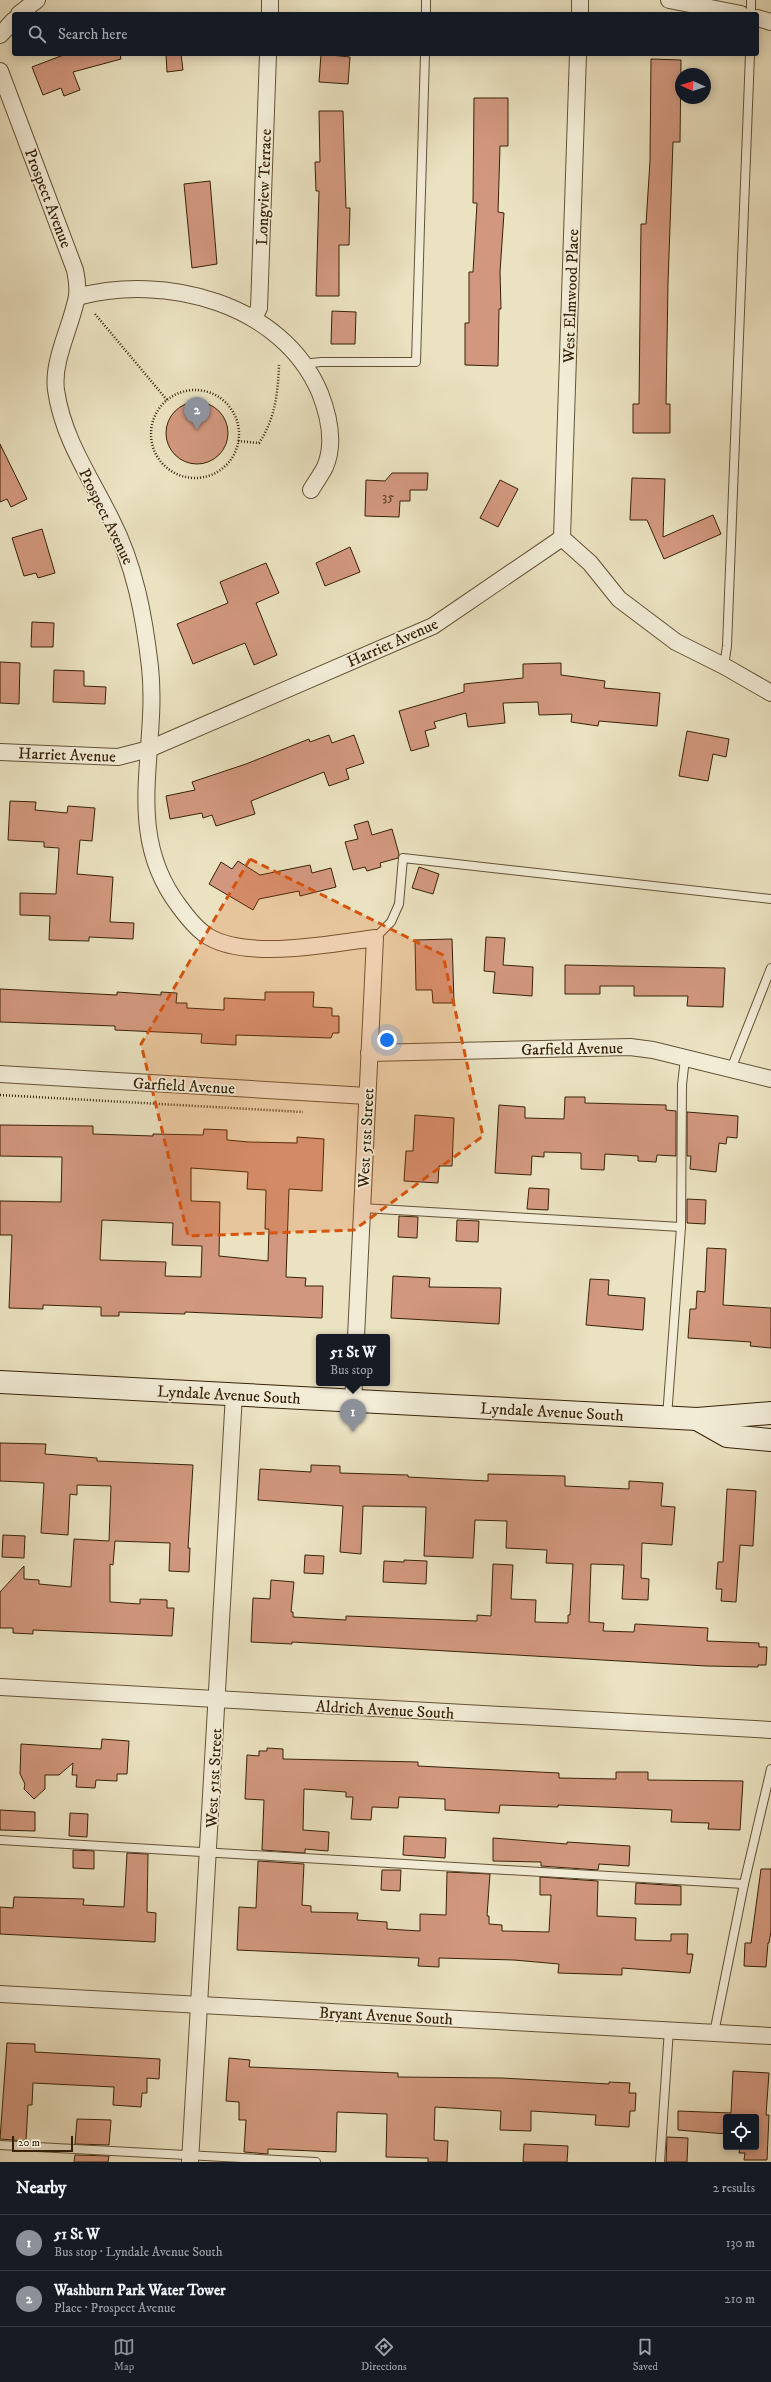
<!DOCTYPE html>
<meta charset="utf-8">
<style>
:root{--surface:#171b24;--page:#242831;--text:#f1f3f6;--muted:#9ea1a6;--line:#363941;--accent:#8c9099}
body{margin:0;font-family:"IM FELL DW Pica",serif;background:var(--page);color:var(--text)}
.controls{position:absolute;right:12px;bottom:12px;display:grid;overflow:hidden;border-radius:4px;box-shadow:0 2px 10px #0003}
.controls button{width:36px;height:36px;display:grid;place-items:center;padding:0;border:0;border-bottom:1px solid var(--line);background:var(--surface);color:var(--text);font:20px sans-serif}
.compass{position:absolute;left:675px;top:68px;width:36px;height:36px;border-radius:50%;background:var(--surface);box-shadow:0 2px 10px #0003;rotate:273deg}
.scale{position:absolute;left:12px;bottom:10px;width:61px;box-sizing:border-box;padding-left:4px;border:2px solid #372207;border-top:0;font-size:11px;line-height:14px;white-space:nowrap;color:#372207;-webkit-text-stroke:3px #f2ecd7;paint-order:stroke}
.you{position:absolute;left:387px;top:1040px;width:14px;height:14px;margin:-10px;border:3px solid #fff;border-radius:50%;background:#1a73e8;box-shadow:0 0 0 6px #1a73e833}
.badge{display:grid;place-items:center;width:26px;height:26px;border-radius:50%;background:var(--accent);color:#fff;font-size:13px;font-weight:700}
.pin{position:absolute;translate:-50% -33px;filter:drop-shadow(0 1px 2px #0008)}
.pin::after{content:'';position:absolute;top:21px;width:14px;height:12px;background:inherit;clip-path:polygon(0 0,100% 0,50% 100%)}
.popup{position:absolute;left:316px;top:1334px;width:74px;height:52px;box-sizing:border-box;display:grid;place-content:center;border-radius:4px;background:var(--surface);filter:drop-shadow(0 1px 3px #0005);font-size:13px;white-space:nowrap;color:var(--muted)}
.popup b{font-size:15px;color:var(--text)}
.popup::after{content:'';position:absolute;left:50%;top:100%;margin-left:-8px;border:8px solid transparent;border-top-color:var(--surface)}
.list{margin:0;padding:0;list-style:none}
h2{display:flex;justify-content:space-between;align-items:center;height:52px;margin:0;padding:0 16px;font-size:17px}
h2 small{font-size:13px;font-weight:400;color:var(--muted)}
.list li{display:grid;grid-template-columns:26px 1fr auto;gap:12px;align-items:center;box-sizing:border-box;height:56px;padding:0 16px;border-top:1px solid var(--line)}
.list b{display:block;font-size:15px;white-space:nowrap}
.list p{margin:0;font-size:13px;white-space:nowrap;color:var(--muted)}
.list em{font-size:13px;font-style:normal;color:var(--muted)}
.icon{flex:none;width:22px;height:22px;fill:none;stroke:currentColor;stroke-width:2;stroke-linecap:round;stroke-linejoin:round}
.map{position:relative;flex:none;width:771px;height:2162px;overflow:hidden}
.search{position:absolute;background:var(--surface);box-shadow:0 2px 10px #0003;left:12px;right:12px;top:12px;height:44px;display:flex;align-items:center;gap:10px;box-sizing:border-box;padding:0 14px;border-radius:4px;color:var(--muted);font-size:15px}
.sheet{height:164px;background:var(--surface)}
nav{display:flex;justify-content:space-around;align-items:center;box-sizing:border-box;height:56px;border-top:1px solid var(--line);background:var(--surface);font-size:11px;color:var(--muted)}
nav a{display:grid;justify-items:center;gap:2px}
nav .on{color:var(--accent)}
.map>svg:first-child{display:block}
</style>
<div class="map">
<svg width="771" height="2162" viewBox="0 0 771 2162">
<rect width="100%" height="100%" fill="#ebe2c1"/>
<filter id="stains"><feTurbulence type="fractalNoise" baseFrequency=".005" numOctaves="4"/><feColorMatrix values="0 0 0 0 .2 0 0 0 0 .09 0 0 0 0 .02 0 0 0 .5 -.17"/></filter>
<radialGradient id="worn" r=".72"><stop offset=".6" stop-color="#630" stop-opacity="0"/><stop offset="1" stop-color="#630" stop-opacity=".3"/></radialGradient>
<g fill="#d2987f" stroke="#372207" fill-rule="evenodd">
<path d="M66 54H120L121 59 73 72 80 90 64 96 61 88 43 95 32 67Z"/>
<path d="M166 54H181L183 70 167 72Z"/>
<path d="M321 54 350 57 348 84 319 82Z"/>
<path d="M651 59 681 60 680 142H673L668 283 666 404H670V433H633V404H639L641 224H646L650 161Z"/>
<path d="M474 98H508V146H500L498 212 504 213 500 272 501 309H499L498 366 465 365V323H469V272H473L477 203H473Z"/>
<path d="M319 111H343L346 208H350L349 245H339V296H316L319 191H316L315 162H320Z"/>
<path d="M210 181 217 264 192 268 184 184Z"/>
<path d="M332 311 356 312 355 344H331Z"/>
<circle cx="197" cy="433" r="31"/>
<path d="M0 444 27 499 11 507 7 499 0 502Z"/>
<path d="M392 473H428L427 490H410V501H400L399 517 365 516 366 480 385 481Z"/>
<path d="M632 478 665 479 663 537 713 515 721 534 664 559 647 520H630Z"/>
<path d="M500 480 518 489 498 527 480 518Z"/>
<path d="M42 529 55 573 38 578 36 573 24 576 12 538Z"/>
<path d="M350 547 360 572 325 586 316 563Z"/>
<path d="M266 563 279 593 256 603 277 655 254 665 245 643 193 664 177 624 228 603 220 582Z"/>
<path d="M32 622 54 623 53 647H31Z"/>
<path d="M0 662 20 663 19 704 0 703Z"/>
<path d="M561 663V675L605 681 604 688 660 693 657 726 599 721 598 726 571 722 572 714 539 715 538 702 503 703 505 723 468 727 466 713 434 722 436 728 425 731 429 746 411 751 399 711 464 692V684L523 678V664Z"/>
<path d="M54 670 84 671V686L106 687 105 704 53 702Z"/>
<path d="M687 731 729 739 726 757 713 754 708 781 679 776Z"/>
<path d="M329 735 332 743 354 735 364 763 346 769 349 779 329 786 324 772 251 801 255 814 216 826 212 815 203 818 202 813 170 819 166 796 195 790 192 782 246 764 309 739 310 742Z"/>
<path d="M10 801 36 802 35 810 67 813 68 806 95 808 92 841 80 840 77 874 113 877 110 922 134 923 133 939 89 937V941L49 940 50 916 20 915V893L56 894 59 848 44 847V842L8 840Z"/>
<path d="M368 821 372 835 392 829 399 854 398 858 380 863 381 867 367 871 365 867 353 870 345 842 358 839 354 825Z"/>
<path d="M238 861 260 875 310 865 312 873 331 868 336 887 300 896 299 891 259 899 253 910 209 884 221 862 232 869Z"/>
<path d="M419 867 439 874 433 894 412 888Z"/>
<path d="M486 937 505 938 503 965 533 967 532 996 493 993 495 972 484 971Z"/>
<path d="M452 939 454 1003H433L432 990H416L415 940Z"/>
<path d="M565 965 725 968 723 1007 687 1006 688 996H634V986H600V994H565Z"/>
<path d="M0 989 117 995V992L161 995V992L177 993 176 1003H187V1008L224 1010V998L265 1000V992H314L313 1007 332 1008V1016H339V1033H333L331 1038 236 1035V1045L201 1043 202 1034 115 1030V1026L0 1022Z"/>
<path d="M565 1097H585V1103L666 1105V1110L676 1111V1156L657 1155 656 1162 638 1161V1156L605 1154 604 1170 581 1169V1153L544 1152V1157L532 1156 531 1175 495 1173 499 1105 525 1107V1118L564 1119Z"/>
<path d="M687 1112 738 1116 737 1138 727 1137 726 1144 719 1143 716 1172 690 1169 691 1156H687Z"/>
<path d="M415 1115 454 1118 452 1166H439L438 1183 404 1181 406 1151H413Z"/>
<path d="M0 1125 93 1126V1134L153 1136V1134L203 1135 204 1129 227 1130V1140L249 1142 297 1143V1137L324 1139 322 1191 289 1189 286 1277 306 1278 305 1286H323L322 1318 185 1312V1314L119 1312V1316H101V1307L43 1305V1309L9 1308 12 1235H0V1201L61 1202 62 1157 0 1156ZM191 1168 248 1172 247 1189 266 1190 265 1229H269L268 1261 219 1256 220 1202 191 1201ZM102 1220 173 1223 172 1245 202 1246 201 1277 165 1276 166 1262 100 1260Z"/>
<path d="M529 1188 549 1189 548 1210 527 1209Z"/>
<path d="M687 1199 706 1200 705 1224 687 1223Z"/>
<path d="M399 1216 418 1217 417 1238 398 1237Z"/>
<path d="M457 1220 479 1221 478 1242 456 1241Z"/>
<path d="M707 1248 726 1249 723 1305 771 1308V1348L750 1346 751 1342 688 1338 690 1309H696L697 1291 705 1292Z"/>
<path d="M393 1276 430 1278 429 1287 501 1288 499 1324 391 1318Z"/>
<path d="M590 1279 609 1280 608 1295 645 1298 643 1330 586 1325Z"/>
<path d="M0 1443 46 1444 45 1454 97 1458V1461L193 1465 188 1548H190L189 1572 169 1571 170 1543 115 1541 113 1565 110 1564V1602L140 1604V1599L167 1600V1608H174L172 1636 33 1630V1634L13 1633V1628H0V1592L24 1566V1579L39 1580V1584L71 1587 74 1539 109 1541 111 1486 77 1485V1495L70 1494 68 1535 41 1533 44 1483 0 1481Z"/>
<path d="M311 1465 340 1466V1473L408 1475V1477L488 1481V1474L565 1476V1486L629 1489V1481L663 1483 661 1506 675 1507 672 1545 642 1543 641 1578 649 1579 648 1600 622 1599 624 1565 591 1564 589 1622 604 1623 603 1631 634 1632 635 1624 708 1628 707 1641 759 1643V1647H767L766 1665H758V1667L706 1666 292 1642V1644L251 1642 253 1598 270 1599 271 1580 294 1582 291 1612H293V1617L346 1620V1616L477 1621V1615L491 1616 493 1564 513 1565 511 1599 536 1600 535 1622 568 1623V1615H570L573 1564 546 1563 547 1550 506 1548 507 1521 475 1520 473 1558 424 1556 426 1507 363 1506 361 1554 340 1552 343 1506 258 1500 260 1469 311 1472Z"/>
<path d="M727 1489 756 1491 753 1546 740 1545 736 1602 721 1601 722 1589H716L718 1562H723Z"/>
<path d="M3 1535 25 1536 24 1558 2 1557Z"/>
<path d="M305 1555 324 1556 323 1574 304 1573Z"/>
<path d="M404 1560 427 1561 426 1584 383 1582 384 1561 404 1562Z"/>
<path d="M102 1739 129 1741 127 1774H117V1781L96 1780 95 1788 76 1787 77 1775H72L73 1763 59 1775H45V1789L34 1799 24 1789 25 1784 20 1774 21 1744 101 1749Z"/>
<path d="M267 1748 283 1749V1759L418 1762V1766L559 1773V1778L616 1779V1772H648V1780L743 1781 740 1830 708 1829 709 1823 671 1822 672 1810 558 1805V1807L500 1805 499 1813 445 1810V1799L399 1797 398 1808 372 1807 371 1820 351 1819 353 1797H346V1792L304 1789 303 1830 329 1832 328 1851 305 1849V1853L262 1850 264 1800 245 1799 247 1755 259 1756V1751H267Z"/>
<path d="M0 1810 35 1812V1831L0 1830Z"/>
<path d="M70 1813 88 1814 87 1837 69 1836Z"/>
<path d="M404 1836 446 1838 445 1858 403 1855Z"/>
<path d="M493 1838 567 1844V1842L630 1846 629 1866 599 1864 598 1870 541 1866V1862L493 1861Z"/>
<path d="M73 1850 94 1851V1869L73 1868Z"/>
<path d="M127 1853 148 1854 147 1912 156 1913 155 1942 0 1934V1907L13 1908 14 1897 84 1899 83 1905 124 1907Z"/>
<path d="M258 1861 304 1864 302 1905 311 1906V1912L358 1913 357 1920 387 1922V1929L420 1931V1914L446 1915 447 1872 490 1874 487 1916H489V1924L502 1925V1931L549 1932 551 1895H540V1877L598 1881 597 1916 636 1918 635 1940 671 1941V1934H688L687 1954H693L690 1973 622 1968V1975L558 1973 559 1964 514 1960 439 1958V1967L418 1966 419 1958 237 1950 239 1907 256 1908Z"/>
<path d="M761 1869H771V1931L769 1943H768L766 1967 744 1966 745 1943H751Z"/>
<path d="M382 1870H401L400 1891 381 1890Z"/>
<path d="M636 1883 681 1886V1905L635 1904Z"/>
<path d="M7 2043 35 2044V2052L160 2059 159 2079 147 2078V2093H142L141 2107 113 2105 114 2087 33 2083 32 2105H28L26 2141 0 2139Z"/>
<path d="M229 2058 250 2060 249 2067 398 2073V2077L502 2078 609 2084V2082L630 2083 629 2093H636L635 2111H630L629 2127 595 2125 596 2115 531 2111V2131L500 2130 501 2111 435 2107 434 2140 448 2141 447 2162H428V2158L386 2157 387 2114 337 2112 336 2152 268 2149V2154L244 2152 246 2120H239V2102L226 2101Z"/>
<path d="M733 2071 769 2073 766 2115H769L767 2160H744L745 2153H739L740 2147H756V2117H726V2134L678 2130V2111L731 2113Z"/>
<path d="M77 2119 111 2120 109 2145 75 2144Z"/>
<path d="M667 2137 688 2138 687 2162H666Z"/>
<path d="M524 2144 568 2146 567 2162H523Z"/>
<path d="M75 2155 109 2156 108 2162H74Z"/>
</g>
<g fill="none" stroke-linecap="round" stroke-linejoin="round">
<defs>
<g id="lane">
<path d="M426 14V0"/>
<path d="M751 14V0"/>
<path d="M302 364 321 362H416L425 54"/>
<path d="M724 666 727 646 750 54"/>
<path d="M375 938 391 922 399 904 403 858 771 899"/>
<path d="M731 1069 771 968"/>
<path d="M362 1208 681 1227"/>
<path d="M667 1417 681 1227 682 1085 685 1058"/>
<path d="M0 1840 744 1884"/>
<path d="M714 2033 744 1884 771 1769"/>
<path d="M0 2145 316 2162"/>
<path d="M660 2162 669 2029"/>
</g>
<g id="street">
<path d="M669 0 741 14"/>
<path d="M19 14 37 0"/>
<path d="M270 14V0"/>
<path d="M580 14V0"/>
<path d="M757 18 771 22"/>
<path d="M0 35 14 20"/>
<path d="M0 71 75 270C77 279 78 287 77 296 72 325 52 360 56 390 63 439 90 476 111 519 135 566 144 615 150 667 159 751 122 831 179 906 187 917 197 930 209 937 249 960 331 944 375 938L356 1337"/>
<path d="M77 297C165 273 282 303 320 393 329 416 335 444 325 467 321 475 315 483 311 490"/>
<path d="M254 318 259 308 268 54"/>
<path d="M562 538 578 54"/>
<path d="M562 538 590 563 619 599 676 642 724 666 771 693"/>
<path d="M0 752 118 757 149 749 433 626 562 538"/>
<path d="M369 1053 630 1047 653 1050 771 1079"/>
<path d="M0 1074 367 1096"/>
<path d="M353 1400 354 1383"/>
<path d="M0 1687 771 1730"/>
<path d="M0 1994 771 2036"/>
<path d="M190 2162 234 1394"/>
</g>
<g id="secondary">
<path d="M0 1382 697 1419 771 1413"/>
<path d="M697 1419 727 1436 771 1440"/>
</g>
</defs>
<use href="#lane" stroke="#645236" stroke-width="10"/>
<use href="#street" stroke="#645236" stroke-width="18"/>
<use href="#secondary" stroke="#372207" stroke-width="24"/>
<g stroke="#372207" stroke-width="2.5" stroke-dasharray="1 2" stroke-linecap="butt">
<path d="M95 314 167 400"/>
<circle cx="195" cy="434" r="44"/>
<path d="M238 441 259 443C275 419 278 393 279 365"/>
<path d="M0 1095 303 1112"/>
</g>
<use href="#lane" stroke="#f2ecd7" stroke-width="8"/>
<use href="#street" stroke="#f2ecd7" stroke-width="16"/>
<use href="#secondary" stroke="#f2ecd7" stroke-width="22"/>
</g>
<path fill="#d6540c" fill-opacity="0.2" stroke="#d6540c" stroke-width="3" stroke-dasharray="8 5" stroke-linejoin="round" d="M250 859 443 955 483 1136 354 1230 188 1236 141 1044Z"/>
<g text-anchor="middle" stroke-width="3.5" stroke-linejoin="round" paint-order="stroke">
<g font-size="14" fill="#5e4025">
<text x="388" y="501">35</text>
</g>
<g font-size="16" fill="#372207" stroke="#f2ecd7">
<text transform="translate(263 187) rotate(-88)" y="6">Longview Terrace</text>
<text transform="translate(49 198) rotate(69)" y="6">Prospect Avenue</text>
<text transform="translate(570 296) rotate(-88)" y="6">West Elmwood Place</text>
<text transform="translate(107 516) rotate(64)" y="6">Prospect Avenue</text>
<text transform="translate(392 642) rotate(-24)" y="6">Harriet Avenue</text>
<text transform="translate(67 754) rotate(2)" y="6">Harriet Avenue</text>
<text transform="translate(572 1048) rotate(-1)" y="6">Garfield Avenue</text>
<text transform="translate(184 1085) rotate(3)" y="6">Garfield Avenue</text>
<text transform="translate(365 1138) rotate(-87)" y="6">West 51st Street</text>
<text transform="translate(229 1394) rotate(3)" y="6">Lyndale Avenue South</text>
<text transform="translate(552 1411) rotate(3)" y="6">Lyndale Avenue South</text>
<text transform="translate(385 1709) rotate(3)" y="6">Aldrich Avenue South</text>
<text transform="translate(213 1778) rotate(-87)" y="6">West 51st Street</text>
<text transform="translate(386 2015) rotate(3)" y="6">Bryant Avenue South</text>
</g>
</g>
<rect width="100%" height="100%" filter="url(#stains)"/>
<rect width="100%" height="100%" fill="url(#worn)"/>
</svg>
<div class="controls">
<button><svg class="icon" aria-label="locate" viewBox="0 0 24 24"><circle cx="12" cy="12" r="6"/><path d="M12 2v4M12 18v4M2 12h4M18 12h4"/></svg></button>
</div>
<svg class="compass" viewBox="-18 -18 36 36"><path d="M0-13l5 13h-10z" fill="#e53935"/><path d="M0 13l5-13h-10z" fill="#9ea1a6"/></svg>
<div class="scale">20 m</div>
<div class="you"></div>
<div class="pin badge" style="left:353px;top:1432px">1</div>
<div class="popup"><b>51 St W</b>Bus stop</div>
<div class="pin badge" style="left:197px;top:430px">2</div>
<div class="search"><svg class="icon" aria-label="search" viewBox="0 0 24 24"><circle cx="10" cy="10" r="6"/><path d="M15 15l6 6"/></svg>Search here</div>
</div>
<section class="sheet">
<h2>Nearby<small>2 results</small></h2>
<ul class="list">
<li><span class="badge">1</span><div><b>51 St W</b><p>Bus stop · Lyndale Avenue South</p></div><em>130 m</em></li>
<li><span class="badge">2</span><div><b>Washburn Park Water Tower</b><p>Place · Prospect Avenue</p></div><em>210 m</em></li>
</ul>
</section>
<nav>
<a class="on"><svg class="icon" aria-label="map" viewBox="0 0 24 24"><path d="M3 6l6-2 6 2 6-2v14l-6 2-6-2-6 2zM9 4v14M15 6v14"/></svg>Map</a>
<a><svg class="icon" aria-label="directions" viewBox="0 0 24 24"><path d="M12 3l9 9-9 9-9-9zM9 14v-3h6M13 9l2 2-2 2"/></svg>Directions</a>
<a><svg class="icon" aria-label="saved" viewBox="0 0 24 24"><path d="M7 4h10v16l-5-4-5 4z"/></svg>Saved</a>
</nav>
